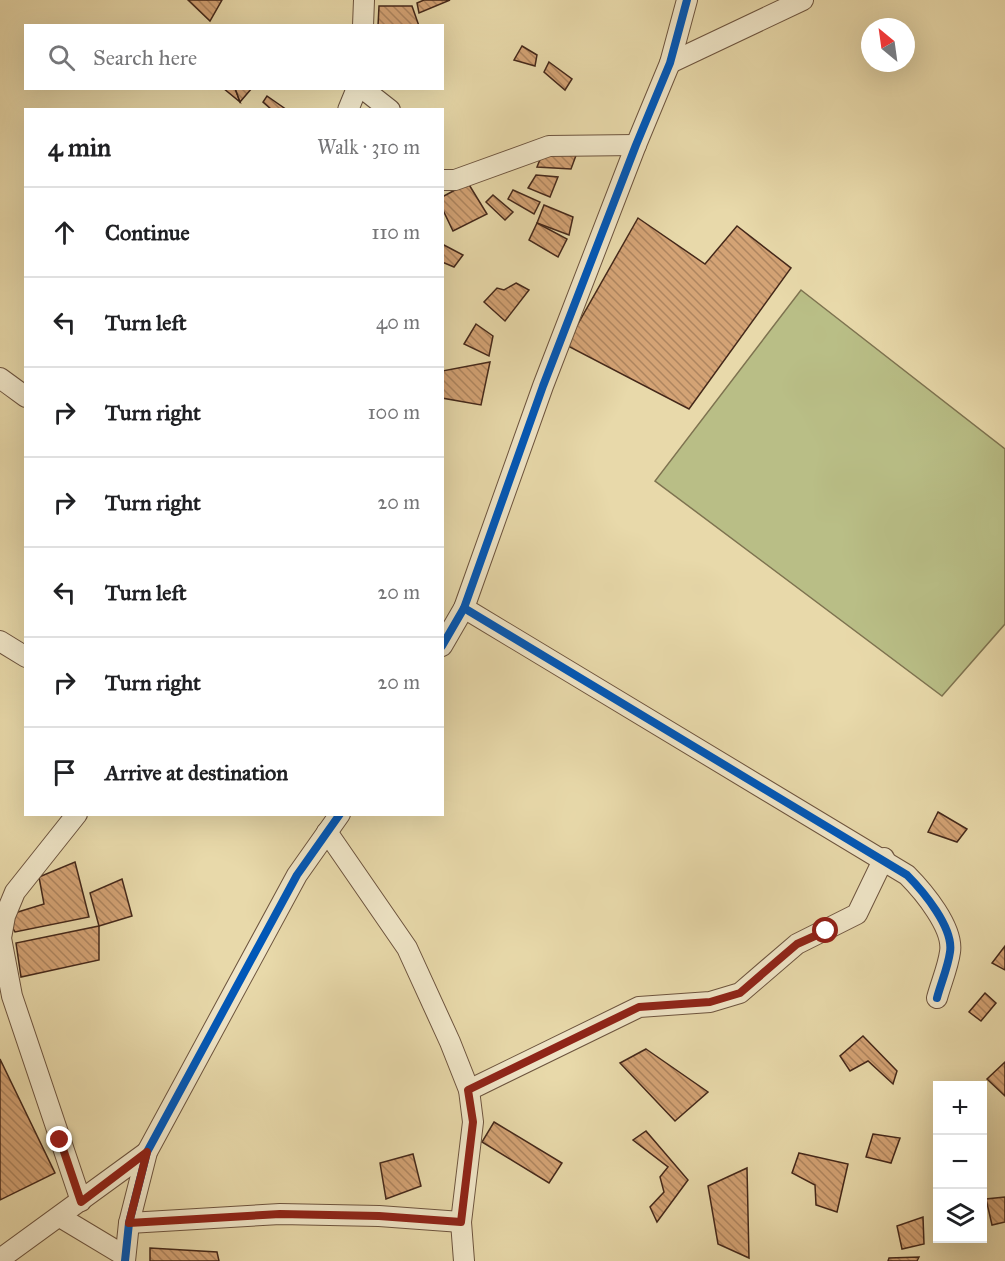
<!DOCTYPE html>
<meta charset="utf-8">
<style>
:root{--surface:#fff;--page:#f6f6f6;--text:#202124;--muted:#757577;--line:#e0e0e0}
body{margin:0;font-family:"IM FELL Great Primer",serif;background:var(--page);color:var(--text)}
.controls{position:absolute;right:18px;bottom:18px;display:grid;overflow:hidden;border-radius:0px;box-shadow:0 6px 24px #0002}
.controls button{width:54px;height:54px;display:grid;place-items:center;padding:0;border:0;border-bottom:2px solid var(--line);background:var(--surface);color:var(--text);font:30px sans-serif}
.compass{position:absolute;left:861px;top:18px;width:54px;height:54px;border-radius:50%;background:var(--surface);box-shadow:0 6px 24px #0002;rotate:331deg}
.stop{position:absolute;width:18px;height:18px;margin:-14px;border:4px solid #8f2418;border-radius:50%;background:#fff}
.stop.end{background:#8f2418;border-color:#fff;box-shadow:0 2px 6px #0008}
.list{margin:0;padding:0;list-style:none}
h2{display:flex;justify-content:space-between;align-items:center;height:78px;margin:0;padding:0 24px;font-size:26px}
h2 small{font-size:20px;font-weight:400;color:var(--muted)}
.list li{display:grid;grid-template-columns:39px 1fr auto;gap:18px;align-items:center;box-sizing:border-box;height:90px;padding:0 24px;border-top:2px solid var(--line)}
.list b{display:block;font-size:22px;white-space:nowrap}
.list em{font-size:20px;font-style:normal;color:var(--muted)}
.icon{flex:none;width:33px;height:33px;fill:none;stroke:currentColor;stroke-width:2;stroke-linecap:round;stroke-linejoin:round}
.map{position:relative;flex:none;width:1005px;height:1261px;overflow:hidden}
.search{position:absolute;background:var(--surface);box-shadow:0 6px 24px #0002;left:24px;top:24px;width:420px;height:66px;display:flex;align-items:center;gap:15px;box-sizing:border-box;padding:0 21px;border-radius:0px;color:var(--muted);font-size:22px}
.panel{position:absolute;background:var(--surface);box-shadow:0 6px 24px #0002;left:24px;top:108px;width:420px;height:708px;border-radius:0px}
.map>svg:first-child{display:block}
</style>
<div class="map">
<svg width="1005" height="1261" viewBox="0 0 1005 1261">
<defs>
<pattern id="building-back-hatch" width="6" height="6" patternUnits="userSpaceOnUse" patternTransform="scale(1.5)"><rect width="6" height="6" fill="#d4a375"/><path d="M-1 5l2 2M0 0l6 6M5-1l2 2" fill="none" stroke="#ae855f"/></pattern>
</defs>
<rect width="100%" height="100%" fill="#e8d9aa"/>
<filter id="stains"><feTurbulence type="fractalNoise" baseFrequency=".00333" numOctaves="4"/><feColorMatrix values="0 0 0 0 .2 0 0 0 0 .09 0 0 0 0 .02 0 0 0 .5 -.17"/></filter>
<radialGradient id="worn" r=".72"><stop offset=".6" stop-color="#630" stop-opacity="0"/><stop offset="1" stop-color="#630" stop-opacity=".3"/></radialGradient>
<path fill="#b9be86" stroke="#7e7350" stroke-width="1.5" d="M801 290 1005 449V624L942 696 655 481Z"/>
<g fill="url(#building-back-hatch)" stroke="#44281a" stroke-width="1.5">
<path d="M188 0H222L210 21Z"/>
<path d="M424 0H450L419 13 417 3Z"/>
<path d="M379 6H412L419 26H378Z"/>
<path d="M522 46 537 55 535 66 514 60Z"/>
<path d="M549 62 572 79 565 90 544 72Z"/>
<path d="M223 88H235L240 102Z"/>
<path d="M235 88H252L240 102Z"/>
<path d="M267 96 287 110H272L263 102Z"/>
<path d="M578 150 571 169 537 167 543 152Z"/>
<path d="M536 175 558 177 550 197 528 188Z"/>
<path d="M468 183 487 214 453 231 442 208V197Z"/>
<path d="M513 190 540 202 534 214 508 199Z"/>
<path d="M493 195 513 212 505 220 486 202Z"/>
<path d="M544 205 573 217 569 235 537 223Z"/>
<path d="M638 218 705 264 737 226 791 268 689 409 566 345Z"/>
<path d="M537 223 567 239 558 257 529 240Z"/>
<path d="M442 244 463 255 454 267 442 262Z"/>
<path d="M516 283 529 290 505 321 484 302 497 288 504 290Z"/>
<path d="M476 324 493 336 489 356 464 344Z"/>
<path d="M490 362 481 405 442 398V371Z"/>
<path d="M938 812 967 829 957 842 928 832Z"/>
<path d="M75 862 89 917 15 932 5 916 44 904 39 877Z"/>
<path d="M122 879 132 916 99 926 90 893Z"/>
<path d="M99 926V960L21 977 16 943Z"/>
<path d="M1005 946V970L992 963Z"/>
<path d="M985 993 996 1003 981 1021 969 1012Z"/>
<path d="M863 1036 897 1071 893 1084 868 1061 850 1071 840 1056Z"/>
<path d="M646 1049 708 1092 675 1121 620 1063Z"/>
<path d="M0 1059 55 1173 0 1200Z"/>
<path d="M1005 1062V1096L987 1079Z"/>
<path d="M494 1122 562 1163 549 1183 482 1142Z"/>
<path d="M646 1131 688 1180 657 1222 650 1207 664 1192 660 1177 668 1167 633 1140Z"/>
<path d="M873 1134 900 1138 891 1163 866 1157Z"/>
<path d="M799 1153 848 1164 837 1212 816 1205 815 1185 792 1173Z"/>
<path d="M413 1154 421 1186 386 1199 380 1163Z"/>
<path d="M747 1168 749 1258 718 1244 708 1186Z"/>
<path d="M1005 1197V1222L992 1225 986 1199Z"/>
<path d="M923 1217 924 1244 902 1249 897 1226Z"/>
<path d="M150 1248 217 1252 219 1261H150Z"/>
<path d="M919 1257 917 1261H888L889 1258Z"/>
</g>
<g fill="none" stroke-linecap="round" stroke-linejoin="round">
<defs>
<g id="minor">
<path d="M363 26 364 0"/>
<path d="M670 63 803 0"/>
<path d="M362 88 390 110"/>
<path d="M348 110 357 88"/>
<path d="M442 180H455L549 146 636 145"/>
<path d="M0 378 26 397"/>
<path d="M464 608 907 875C923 891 954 928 950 952 948 967 941 983 937 998"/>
<path d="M0 641 26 657"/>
<path d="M442 646 464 608 543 386 636 145 670 63 687 0"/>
<path d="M77 814 15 892 5 916 1 938 12 996 81 1201"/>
<path d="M327 832 407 948 450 1042 469 1090 473 1122 461 1222 464 1261"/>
<path d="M469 1090 639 1007 710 1002 740 993 797 944 857 914 884 858"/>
<path d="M60 1217 125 1256"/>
<path d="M129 1223 280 1214 379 1216 461 1222"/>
<path d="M0 1259 147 1152"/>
<path d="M125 1261 129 1223 147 1152 297 875 340 814"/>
</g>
</defs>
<use href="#minor" stroke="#6d543e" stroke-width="22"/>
<use href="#minor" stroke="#f0e6c8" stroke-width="20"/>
<defs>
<g id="cycleway">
<path d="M464 608 907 875C923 891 954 928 950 952 948 967 941 983 937 998"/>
<path d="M442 646 464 608 543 386 636 145 670 63 687 0"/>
<path d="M125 1261 129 1223 147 1152 297 875 340 814"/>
</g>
</defs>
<use href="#cycleway" stroke="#f0e6c8" stroke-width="11"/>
<use href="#cycleway" stroke="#0057b8" stroke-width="8"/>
</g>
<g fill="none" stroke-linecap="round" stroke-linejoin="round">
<path stroke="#8f2418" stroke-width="8" d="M60 1140 81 1202 147 1152 129 1223 280 1214 379 1216 461 1222 473 1122 468 1090 639 1007 710 1002 740 993 797 944 826 931"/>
</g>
<rect width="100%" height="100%" filter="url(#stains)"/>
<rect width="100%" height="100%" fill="url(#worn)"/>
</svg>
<div class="controls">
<button>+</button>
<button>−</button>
<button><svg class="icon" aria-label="layers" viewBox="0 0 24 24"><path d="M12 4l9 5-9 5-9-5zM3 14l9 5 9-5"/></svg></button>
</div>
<svg class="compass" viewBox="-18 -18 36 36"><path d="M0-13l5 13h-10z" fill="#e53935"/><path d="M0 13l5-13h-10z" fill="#757577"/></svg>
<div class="stop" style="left:826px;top:931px"></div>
<div class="stop end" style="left:60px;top:1140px"></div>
<div class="search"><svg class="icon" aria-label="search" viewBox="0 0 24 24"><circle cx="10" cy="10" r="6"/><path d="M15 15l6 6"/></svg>Search here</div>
<section class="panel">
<h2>4 min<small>Walk · 310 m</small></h2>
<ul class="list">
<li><svg class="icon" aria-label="ahead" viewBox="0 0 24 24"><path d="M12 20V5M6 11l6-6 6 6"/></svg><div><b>Continue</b></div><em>110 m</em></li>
<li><svg class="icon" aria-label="left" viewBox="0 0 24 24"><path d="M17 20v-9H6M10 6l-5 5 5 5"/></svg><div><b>Turn left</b></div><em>40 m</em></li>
<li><svg class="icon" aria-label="right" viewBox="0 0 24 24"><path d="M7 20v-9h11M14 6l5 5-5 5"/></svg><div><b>Turn right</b></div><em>100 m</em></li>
<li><svg class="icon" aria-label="right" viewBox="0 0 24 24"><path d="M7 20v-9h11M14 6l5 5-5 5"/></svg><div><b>Turn right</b></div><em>20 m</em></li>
<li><svg class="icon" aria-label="left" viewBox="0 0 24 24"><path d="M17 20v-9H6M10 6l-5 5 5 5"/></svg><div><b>Turn left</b></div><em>20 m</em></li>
<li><svg class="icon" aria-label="right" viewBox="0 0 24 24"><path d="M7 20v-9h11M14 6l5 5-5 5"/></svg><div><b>Turn right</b></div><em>20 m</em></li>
<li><svg class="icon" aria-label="arrive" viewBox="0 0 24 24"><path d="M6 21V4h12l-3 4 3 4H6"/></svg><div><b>Arrive at destination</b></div></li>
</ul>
</section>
</div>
